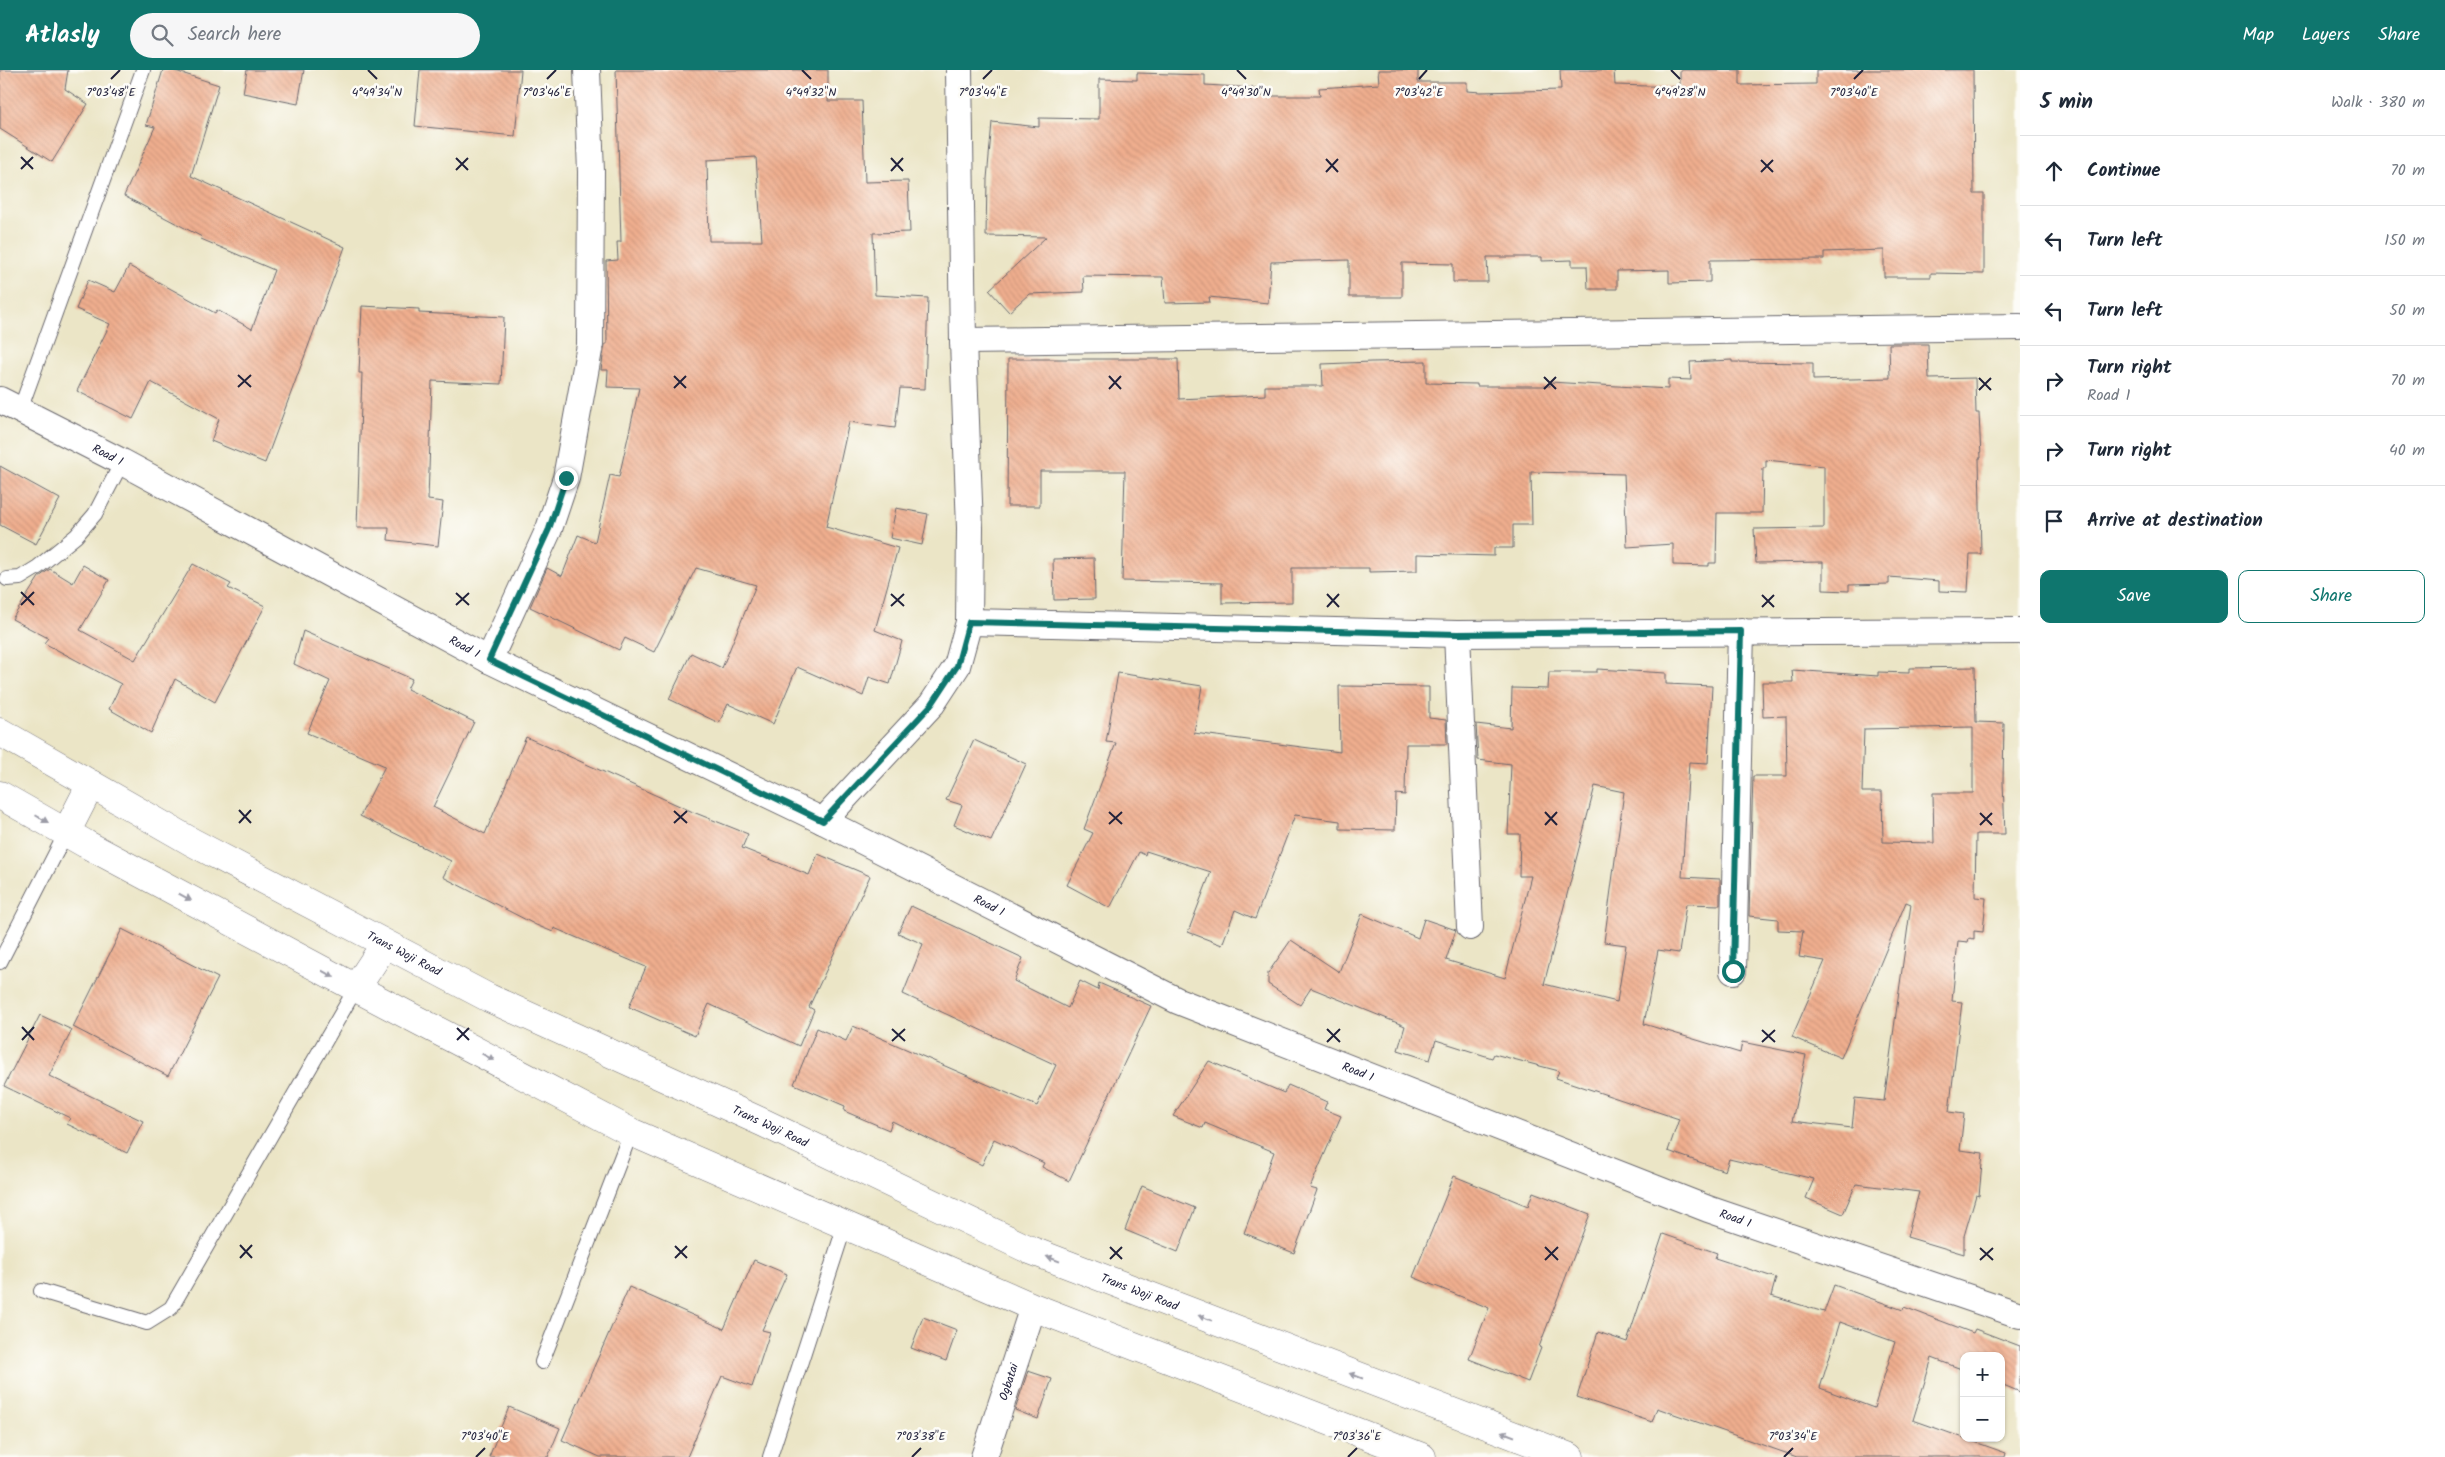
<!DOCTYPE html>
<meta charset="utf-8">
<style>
:root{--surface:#fff;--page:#f6f6f7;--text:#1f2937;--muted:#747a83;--line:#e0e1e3;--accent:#0f766e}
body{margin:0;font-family:Kalam,sans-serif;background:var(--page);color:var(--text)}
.controls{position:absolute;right:15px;bottom:15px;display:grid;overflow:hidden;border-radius:10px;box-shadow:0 1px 4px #0004}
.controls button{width:45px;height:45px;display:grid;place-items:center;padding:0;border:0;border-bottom:1px solid var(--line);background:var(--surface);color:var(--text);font:25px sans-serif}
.stop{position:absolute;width:15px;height:15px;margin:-11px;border:4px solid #0f766e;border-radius:50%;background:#fff}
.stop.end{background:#0f766e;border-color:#fff;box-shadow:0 1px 5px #0008}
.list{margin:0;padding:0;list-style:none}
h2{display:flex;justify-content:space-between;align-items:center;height:65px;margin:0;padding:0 20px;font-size:21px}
h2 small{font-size:16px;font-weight:400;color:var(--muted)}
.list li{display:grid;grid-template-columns:32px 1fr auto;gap:15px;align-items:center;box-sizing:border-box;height:70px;padding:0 20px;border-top:1px solid var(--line)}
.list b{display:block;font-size:19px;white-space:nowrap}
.list p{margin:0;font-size:16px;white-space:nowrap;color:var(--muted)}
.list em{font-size:16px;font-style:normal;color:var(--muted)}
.actions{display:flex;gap:10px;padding:15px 20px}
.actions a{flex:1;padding:11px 0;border:1px solid var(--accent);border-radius:10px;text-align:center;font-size:18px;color:var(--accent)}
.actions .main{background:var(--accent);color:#fff}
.icon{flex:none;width:28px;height:28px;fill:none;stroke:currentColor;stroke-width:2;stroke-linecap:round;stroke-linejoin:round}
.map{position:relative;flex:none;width:2020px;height:1387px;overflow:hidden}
header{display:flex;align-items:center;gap:30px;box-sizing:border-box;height:70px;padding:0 25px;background:var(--accent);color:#fff}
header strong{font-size:24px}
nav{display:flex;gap:28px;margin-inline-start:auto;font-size:18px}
.search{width:350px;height:45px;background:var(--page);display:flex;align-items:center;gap:12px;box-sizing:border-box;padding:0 18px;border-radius:28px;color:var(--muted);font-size:19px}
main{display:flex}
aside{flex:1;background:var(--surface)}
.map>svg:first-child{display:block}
</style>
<header>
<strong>Atlasly</strong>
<div class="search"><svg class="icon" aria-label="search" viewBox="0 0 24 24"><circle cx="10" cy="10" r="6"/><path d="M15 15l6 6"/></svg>Search here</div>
<nav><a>Map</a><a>Layers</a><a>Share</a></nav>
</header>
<main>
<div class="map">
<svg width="2020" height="1387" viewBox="0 0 2020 1387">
<defs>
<pattern id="building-back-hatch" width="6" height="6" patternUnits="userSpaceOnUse" patternTransform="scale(1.25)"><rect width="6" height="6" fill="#efae8e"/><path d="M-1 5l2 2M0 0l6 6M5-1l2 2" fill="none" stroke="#cd957b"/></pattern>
</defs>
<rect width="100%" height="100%" fill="#fdfcf7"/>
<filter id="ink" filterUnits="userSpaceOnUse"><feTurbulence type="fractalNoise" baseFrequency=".02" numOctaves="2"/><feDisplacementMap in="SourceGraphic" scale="10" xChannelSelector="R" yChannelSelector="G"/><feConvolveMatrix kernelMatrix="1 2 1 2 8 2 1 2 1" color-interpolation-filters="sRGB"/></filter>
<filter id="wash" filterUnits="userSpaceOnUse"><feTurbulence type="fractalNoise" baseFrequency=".0096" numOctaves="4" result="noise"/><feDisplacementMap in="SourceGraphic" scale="20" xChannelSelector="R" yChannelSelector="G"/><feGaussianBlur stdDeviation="1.12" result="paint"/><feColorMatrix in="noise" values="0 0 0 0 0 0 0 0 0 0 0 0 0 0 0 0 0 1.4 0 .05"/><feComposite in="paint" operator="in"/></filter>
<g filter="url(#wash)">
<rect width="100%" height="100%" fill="#ebe5c6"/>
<g id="blocks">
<g fill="url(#building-back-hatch)" fill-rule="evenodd">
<path d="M0 0H68L65 19 88 34 52 92 0 59Z"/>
<path d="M163 0H172L219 15 191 106 345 177 265 393 211 371 219 349 151 312 133 349 77 321 110 254 76 239 88 210 115 222 129 196 215 243 217 240 252 259 274 200 201 169 202 167 124 126 155 57 146 55Z"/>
<path d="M247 0H304L298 34 243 23Z"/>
<path d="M420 0H521L515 66 415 56Z"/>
<path d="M616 0H828V31H862L865 112 908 111 910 162 873 163 875 225 928 228 925 319 900 318 895 358 849 352 826 457 898 478 875 560 902 571 890 614 869 607 863 626 797 597 773 654 728 634 719 653 669 629 691 583 722 598 756 515 696 498 654 582 625 568 619 580 530 537 547 498 562 506 578 465 595 472 610 405 619 407 639 318 607 317 608 300H601L605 274H607L606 191 618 190 617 172H621ZM756 87 762 171H709L707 90Z"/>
<path d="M1378 0H1418V12H1467V21L1481 22 1561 20 1560 0H1614L1615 15 1680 17V0H1740V15L1816 14V0H1973L1974 124H1984V204L1931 203V207H1884V180L1824 182V189L1710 190V212L1669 213V200L1617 201V219H1588L1587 196H1572V190L1542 191V187H1487L1488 212H1453V194L1402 193V227H1349V190L1271 192 1268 233 1209 227 1210 232 1165 233 1163 207 1083 206 1084 222 1029 224 1009 242 989 220 1046 167 986 166 987 109 992 52 1039 57V48L1099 49V9L1137 10V3L1205 5V15L1256 18V26H1320L1319 18 1379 14Z"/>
<path d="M362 236 419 239V243L504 247 501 314 432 311 428 430 443 432 438 476 388 470 389 458H357L362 303H359Z"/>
<path d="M1889 274H1928L1929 309 1975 308 1976 343H1979L1981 388H1979L1981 484H1970L1968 522 1939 521V511L1889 507V514L1849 515V521L1823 520V492L1756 493 1754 459 1824 458V396L1766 390V398H1763L1762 443H1717L1716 493H1709V496L1673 495V474L1627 477 1624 404 1531 402 1532 455H1513V478H1494V486L1417 484V501L1369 502V498H1292V532L1222 533V513L1122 511 1125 401H1040V436H1007L1008 289H1178L1179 329 1265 325V316H1323L1322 294 1371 292 1426 291V313L1477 314V316H1550V312L1668 319V309L1691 310 1690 292 1732 290V292L1813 293V310L1890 308Z"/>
<path d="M0 396 60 429 36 474 0 455Z"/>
<path d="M896 438 928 444 922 475 890 468Z"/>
<path d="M1094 488 1095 529 1054 530 1053 489Z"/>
<path d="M193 494 231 514 228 518 265 536 215 632 175 609 151 663 109 639 121 614 44 573 48 568 12 549 39 507 50 499 73 513 83 495 109 510 80 560 135 590Z"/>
<path d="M303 561 412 609 407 619 474 652 433 737 485 764 526 667 693 742 748 764 742 778 809 805 818 784 870 806 809 937 814 940 799 976 709 934 695 966 629 937 646 897 554 858 553 862 536 855 443 807 451 791 360 746 385 696 307 663 330 611 294 594Z"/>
<path d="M1975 597 1976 652 2004 653 2003 712 2005 764H1976L1975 827 1986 828 1983 862 1974 861V869L1969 868 1968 872 1958 871 1952 931 1962 932 1949 1042 1964 1044 1960 1080 1983 1083 1979 1126 1976 1125 1964 1166V1184L1907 1167 1919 1122 1856 1114 1843 1144 1806 1128 1814 1109 1729 1089 1725 1101 1668 1081 1679 1049 1556 1008 1559 1001 1494 984 1492 988 1436 970 1430 990 1398 980 1405 956 1311 918 1300 935 1268 914V903L1291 870 1339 902 1362 844 1418 868 1424 849 1456 860 1446 890 1505 908 1531 806H1519L1520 764H1508L1511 694 1478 690 1476 654 1511 658 1512 618 1548 619 1549 602H1597V599L1666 603V614L1712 616 1708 693 1689 692 1682 807 1720 809V835L1686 834 1679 883 1658 880 1644 954 1740 983 1742 972 1806 985 1792 1051 1852 1058 1855 1028 1884 1031 1911 834 1906 832 1841 988 1792 967 1825 891 1799 887 1803 861 1778 860V849L1749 846 1753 706H1787L1786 646 1763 647 1762 612H1793L1792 600 1878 606V602L1909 603V598ZM1973 657V723H1933L1934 773 1883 772 1882 722H1862L1864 659ZM1595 716 1624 722 1604 872 1626 875 1617 932 1544 914Z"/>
<path d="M1118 603 1202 616 1194 663 1340 682 1339 616 1429 617V648L1446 650 1447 674H1406L1405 725 1396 724 1395 760 1340 759V751L1295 745 1255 849 1235 840 1222 875 1188 862 1211 802 1146 781 1145 785 1139 782 1110 838 1067 815 1093 763 1084 759 1116 673 1106 672Z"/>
<path d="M974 670 1026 694 991 771 954 755 962 735 946 730Z"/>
<path d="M911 836 1023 888 1014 911 1068 938 1080 911 1098 920 1099 913 1151 936 1069 1111 1042 1097 1044 1093 994 1069 982 1095 892 1051 889 1060 844 1041 845 1036 794 1014 817 958 846 971 853 956 1037 1036 1056 995 903 924 923 874 898 863Z"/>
<path d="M122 859 218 908 168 1006 73 957Z"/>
<path d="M40 945 72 960 49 1006 143 1051 127 1083 67 1054 70 1048 4 1016Z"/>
<path d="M1209 991 1284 1023 1288 1015 1327 1032 1324 1039 1341 1046 1310 1118 1317 1120 1294 1183 1244 1163 1274 1082 1205 1053 1203 1058 1173 1046Z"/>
<path d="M1454 1106 1528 1136 1533 1122 1590 1144 1539 1277 1541 1278 1528 1312 1469 1289 1489 1238 1413 1207Z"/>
<path d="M1142 1116 1195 1138 1178 1182 1125 1160Z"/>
<path d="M1663 1164 1717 1183 1715 1188 1776 1208 1771 1226 1824 1242 1834 1215 1903 1240 1904 1237 1973 1263 1975 1259 2020 1276V1322L2001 1314V1286H1964V1300L1932 1288 1913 1350 2006 1383 2005 1387H1797L1657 1338 1652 1352 1577 1327 1598 1262 1627 1272ZM1840 1252 1895 1272 1874 1338 1820 1318Z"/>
<path d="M754 1190 787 1204 762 1260 770 1262 752 1317 722 1306 687 1387H600L562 1370 629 1217 724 1259Z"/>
<path d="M923 1247 957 1260 946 1291 911 1278Z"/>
<path d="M1028 1301 1052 1309 1038 1349 1015 1340Z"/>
<path d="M509 1337 560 1358 548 1387H489Z"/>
</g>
</g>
</g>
<g filter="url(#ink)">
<use href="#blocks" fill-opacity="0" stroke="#68666c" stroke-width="1"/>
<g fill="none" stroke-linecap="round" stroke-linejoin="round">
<defs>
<g id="lane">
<path d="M20 340 143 0"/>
<path d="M7 509 20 508 38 497 76 466 95 444 122 392"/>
<path d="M0 892 66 763"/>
<path d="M41 1221 147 1253 171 1238 356 918"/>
<path d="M542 1292 631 1062"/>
<path d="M770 1387 845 1155"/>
</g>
<g id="street">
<path d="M963 271 2020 257"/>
<path id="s1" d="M0 330 122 392 489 590 823 751 1178 931 1708 1139 2020 1245"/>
<path d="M969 552 1457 564 2020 561"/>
<path d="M1457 564 1470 857"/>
<path d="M489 590 549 459 566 408 590 275 591 102 587 0"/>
<path d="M823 751 932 634 957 596 969 552 970 458 963 271 959 0"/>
<path d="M1733 901 1741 561"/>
<path id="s2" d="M984 1387 1033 1237"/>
</g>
<g id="secondary">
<path id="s3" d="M0 662 192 772 489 928 764 1053 1030 1180 1570 1387"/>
<path d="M0 725 86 774 356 918 631 1062 1033 1237 1422 1387"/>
<path d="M66 763 91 714"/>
<path d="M356 918 385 874"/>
</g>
</defs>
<use href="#lane" stroke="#68666c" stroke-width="16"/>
<use href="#street" stroke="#68666c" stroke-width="28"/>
<use href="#secondary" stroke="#68666c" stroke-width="29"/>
<use href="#lane" stroke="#fff" stroke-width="14"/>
<use href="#street" stroke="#fff" stroke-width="26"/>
<use href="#secondary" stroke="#fff" stroke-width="28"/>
</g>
<defs><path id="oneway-solid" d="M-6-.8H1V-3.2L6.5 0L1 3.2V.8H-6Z" transform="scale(1.25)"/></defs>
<g fill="#9c9ca7">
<use href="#oneway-solid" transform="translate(42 749) rotate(30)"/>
<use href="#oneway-solid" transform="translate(185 827) rotate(28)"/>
<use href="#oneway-solid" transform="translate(328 904) rotate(28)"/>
<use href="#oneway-solid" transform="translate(488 987) rotate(28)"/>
<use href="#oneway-solid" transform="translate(1053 1189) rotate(-159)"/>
<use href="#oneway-solid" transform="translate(1205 1248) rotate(-159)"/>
<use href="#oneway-solid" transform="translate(1356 1306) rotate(-159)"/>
<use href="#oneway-solid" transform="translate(1508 1364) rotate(-159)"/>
</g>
</g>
<g fill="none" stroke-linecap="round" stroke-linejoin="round" filter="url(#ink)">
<path stroke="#0f766e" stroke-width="6" d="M566 408 549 459 489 590 823 751 932 634 957 596 969 552 1457 564 1741 561 1733 901"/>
</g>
<path fill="none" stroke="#22223b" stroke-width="2" d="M368 0 377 9M802 0 811 9M1237 0 1246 9M1671 0 1680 9M111 9 120 0M547 9 556 0M983 9 992 0M1419 9 1427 0M1854 9 1863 0M21 87 33 99M456 88 468 100M891 88 903 101M1326 89 1338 102M1761 90 1773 102M21 99 33 87M456 100 468 88M891 101 903 88M1326 102 1338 89M1761 102 1773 90M238 305 251 317M674 306 686 318M1109 306 1121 319M1544 307 1556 319M1979 308 1991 320M238 317 251 305M674 318 686 306M1109 319 1121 306M1544 319 1556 307M1979 320 1991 308M21 522 34 535M456 523 469 535M891 524 904 536M1327 524 1339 537M1762 525 1774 537M21 535 34 522M456 535 469 523M891 536 904 524M1327 537 1339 524M1762 537 1774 525M239 740 251 753M674 741 687 753M1109 742 1122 754M1545 742 1557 755M1980 743 1992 755M239 753 251 740M674 753 687 741M1109 754 1122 742M1545 755 1557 742M1980 755 1992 743M22 957 34 970M457 958 469 970M892 959 905 971M1327 959 1340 972M1762 960 1775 972M22 970 34 957M457 970 469 958M892 971 905 959M1327 972 1340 959M1762 972 1775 960M240 1175 252 1188M675 1176 687 1188M1110 1177 1122 1189M1545 1177 1558 1190M1980 1178 1993 1190M240 1188 252 1175M675 1188 687 1176M1110 1189 1122 1177M1545 1190 1558 1177M1980 1190 1993 1178M476 1387 485 1378M912 1387 921 1378M1348 1387 1357 1378M1784 1387 1793 1378"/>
<g text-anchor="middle" stroke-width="5" stroke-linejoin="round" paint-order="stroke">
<g font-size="12" fill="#22223b" stroke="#fdfcf7">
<text dy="4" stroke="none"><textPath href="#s1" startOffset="121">Road 1</textPath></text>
<text dy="4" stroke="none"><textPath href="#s1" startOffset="526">Road 1</textPath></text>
<text dy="4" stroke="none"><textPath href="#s1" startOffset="1111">Road 1</textPath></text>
<text dy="4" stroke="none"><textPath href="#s3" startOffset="461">Trans Woji Road</textPath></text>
<text dy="4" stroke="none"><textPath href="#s1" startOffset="1516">Road 1</textPath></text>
<text dy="4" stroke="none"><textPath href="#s3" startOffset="866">Trans Woji Road</textPath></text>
<text dy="4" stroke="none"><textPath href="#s1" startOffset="1921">Road 1</textPath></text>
<text dy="4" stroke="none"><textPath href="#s3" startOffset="1271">Trans Woji Road</textPath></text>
<text dy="4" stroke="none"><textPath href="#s2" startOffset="79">Ogbatai</textPath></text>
</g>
</g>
<g font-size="12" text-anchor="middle" fill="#22223b" stroke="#fdfcf7" stroke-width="5" stroke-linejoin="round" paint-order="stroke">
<text x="1680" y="26">4°49'28"N</text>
<text x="111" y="26">7°03'48"E</text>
<text x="377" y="26">4°49'34"N</text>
<text x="547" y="26">7°03'46"E</text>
<text x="811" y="26">4°49'32"N</text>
<text x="983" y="26">7°03'44"E</text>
<text x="1246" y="26">4°49'30"N</text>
<text x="1419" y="26">7°03'42"E</text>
<text x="1854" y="26">7°03'40"E</text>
<text x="485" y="1370">7°03'40"E</text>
<text x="921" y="1370">7°03'38"E</text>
<text x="1357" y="1370">7°03'36"E</text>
<text x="1793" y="1370">7°03'34"E</text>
</g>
</svg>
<div class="controls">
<button>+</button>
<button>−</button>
</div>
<div class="stop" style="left:1733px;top:901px"></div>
<div class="stop end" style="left:566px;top:408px"></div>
</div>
<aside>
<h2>5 min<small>Walk · 380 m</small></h2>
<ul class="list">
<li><svg class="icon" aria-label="ahead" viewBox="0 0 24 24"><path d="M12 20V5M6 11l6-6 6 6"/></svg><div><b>Continue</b></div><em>70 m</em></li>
<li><svg class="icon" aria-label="left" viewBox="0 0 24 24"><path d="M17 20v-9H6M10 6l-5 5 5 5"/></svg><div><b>Turn left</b></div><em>150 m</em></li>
<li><svg class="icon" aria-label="left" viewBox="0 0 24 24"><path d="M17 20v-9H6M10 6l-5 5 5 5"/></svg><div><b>Turn left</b></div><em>50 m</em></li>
<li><svg class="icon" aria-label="right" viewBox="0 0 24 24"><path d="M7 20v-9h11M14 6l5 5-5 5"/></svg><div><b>Turn right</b><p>Road 1</p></div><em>70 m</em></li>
<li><svg class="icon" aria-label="right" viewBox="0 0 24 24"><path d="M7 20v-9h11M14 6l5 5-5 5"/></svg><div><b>Turn right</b></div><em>40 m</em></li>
<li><svg class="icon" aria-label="arrive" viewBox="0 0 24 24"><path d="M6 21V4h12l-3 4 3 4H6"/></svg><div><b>Arrive at destination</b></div></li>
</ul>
<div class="actions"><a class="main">Save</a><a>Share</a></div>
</aside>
</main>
